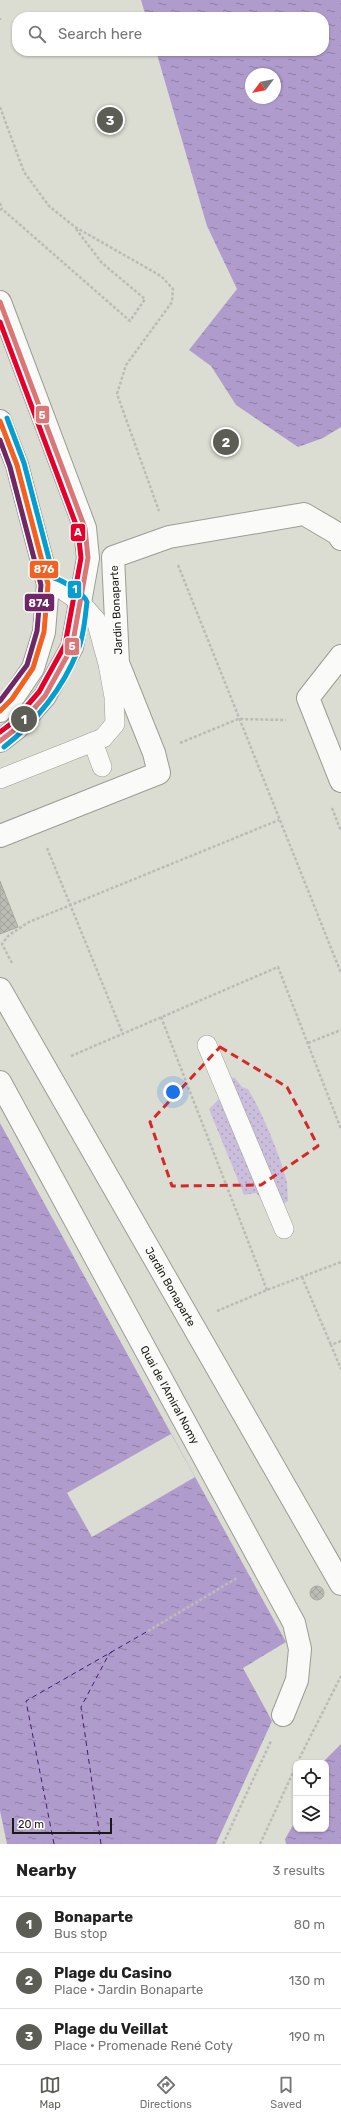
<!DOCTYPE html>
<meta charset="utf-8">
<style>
:root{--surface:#fff;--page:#f2f2f2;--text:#222;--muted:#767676;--line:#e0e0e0;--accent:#5c5e56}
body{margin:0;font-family:Rubik,sans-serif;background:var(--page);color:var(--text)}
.controls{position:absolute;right:12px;bottom:12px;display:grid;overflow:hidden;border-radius:8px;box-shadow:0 1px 3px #0004}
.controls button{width:36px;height:36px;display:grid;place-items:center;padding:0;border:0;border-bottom:1px solid var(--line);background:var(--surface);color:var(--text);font:20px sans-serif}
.compass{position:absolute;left:245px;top:68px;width:36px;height:36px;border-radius:50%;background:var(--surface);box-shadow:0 1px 3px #0004;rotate:238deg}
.scale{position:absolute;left:12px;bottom:10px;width:100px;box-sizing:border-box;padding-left:4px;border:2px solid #181a13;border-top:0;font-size:11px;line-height:14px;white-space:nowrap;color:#181a13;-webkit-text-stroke:3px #fff;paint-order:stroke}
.you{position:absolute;left:173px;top:1092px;width:14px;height:14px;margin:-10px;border:3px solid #fff;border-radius:50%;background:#1a73e8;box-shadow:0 0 0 6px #1a73e833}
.badge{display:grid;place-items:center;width:26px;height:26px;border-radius:50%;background:var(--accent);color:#fff;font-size:13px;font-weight:700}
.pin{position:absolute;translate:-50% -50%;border:2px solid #fff;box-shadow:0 1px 4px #0006}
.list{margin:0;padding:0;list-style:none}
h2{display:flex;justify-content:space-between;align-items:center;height:52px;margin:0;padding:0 16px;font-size:17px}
h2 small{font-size:13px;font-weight:400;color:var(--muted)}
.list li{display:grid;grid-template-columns:26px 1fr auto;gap:12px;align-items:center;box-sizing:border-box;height:56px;padding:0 16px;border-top:1px solid var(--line)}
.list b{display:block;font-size:15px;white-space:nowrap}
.list p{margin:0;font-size:13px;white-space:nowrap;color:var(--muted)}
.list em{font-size:13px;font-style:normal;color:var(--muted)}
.icon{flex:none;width:22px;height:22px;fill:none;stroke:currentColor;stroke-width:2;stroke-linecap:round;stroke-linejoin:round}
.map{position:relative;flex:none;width:341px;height:1844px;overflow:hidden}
.search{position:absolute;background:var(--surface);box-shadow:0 1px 3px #0004;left:12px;right:12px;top:12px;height:44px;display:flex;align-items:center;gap:10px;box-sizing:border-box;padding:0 14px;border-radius:16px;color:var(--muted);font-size:15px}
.sheet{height:220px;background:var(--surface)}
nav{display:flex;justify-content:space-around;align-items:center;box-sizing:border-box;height:56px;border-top:1px solid var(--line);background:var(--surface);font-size:11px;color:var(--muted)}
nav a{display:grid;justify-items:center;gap:2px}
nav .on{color:var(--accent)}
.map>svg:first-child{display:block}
</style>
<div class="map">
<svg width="341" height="1844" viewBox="0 0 341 1844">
<defs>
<pattern id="grass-dots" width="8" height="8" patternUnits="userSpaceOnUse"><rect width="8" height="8" fill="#cabedc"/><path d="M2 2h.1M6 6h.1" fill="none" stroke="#ada3bc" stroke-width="1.8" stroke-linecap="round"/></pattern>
<pattern id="water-ripples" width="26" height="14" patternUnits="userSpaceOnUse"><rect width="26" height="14" fill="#b09ccc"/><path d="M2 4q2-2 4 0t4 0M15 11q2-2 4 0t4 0" fill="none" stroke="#8e7ea4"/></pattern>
<pattern id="building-cross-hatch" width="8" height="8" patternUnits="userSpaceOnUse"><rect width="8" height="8" fill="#bbbdb4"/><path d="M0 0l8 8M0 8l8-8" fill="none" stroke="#a0a29a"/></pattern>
</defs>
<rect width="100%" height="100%" fill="#dbddd2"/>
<path fill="url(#grass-dots)" d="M226 1077 235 1078 242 1087 248 1089C261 1110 282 1159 287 1183 288 1189 287 1195 288 1201L278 1207 267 1204 256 1193 244 1195 209 1109 220 1098Z"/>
<g fill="url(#water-ripples)" fill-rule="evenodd">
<path d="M141 0H341V427L323 438 298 447 236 405 211 366 189 350 237 289 207 226 156 51H324V17H146ZM251 74H275V98H251Z"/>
<path d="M0 1123 286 1642 243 1668 272 1721 216 1844H7L0 1811Z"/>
<path d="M341 1744V1844H286L285 1839 296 1820V1829H326V1763H322Z"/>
</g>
<path fill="#dbddd2" d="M171 1434 195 1477 92 1537 67 1493Z"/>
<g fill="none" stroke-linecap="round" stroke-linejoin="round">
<g stroke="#461a72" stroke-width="1" stroke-dasharray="5 4" stroke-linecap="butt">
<path d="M54 1844 26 1701 148 1631"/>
<path d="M101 1844 81 1707 109 1654 116 1649"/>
</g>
</g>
<g fill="url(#building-cross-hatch)" stroke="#a8a9a1">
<path d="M0 881 18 927 0 934Z"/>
<circle cx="317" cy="1593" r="7"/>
</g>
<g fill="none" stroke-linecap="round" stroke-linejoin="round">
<defs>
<g id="lane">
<path d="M93 742 102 767"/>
<path d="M0 779 103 738 115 724 114 697 108 664 96 620 80 602 57 586 48 584"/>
<path d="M207 1045 284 1229"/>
</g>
<g id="street">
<path d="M341 656 308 698 341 781"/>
<path d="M0 836 159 773 154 753 118 663 113 557 169 537 304 514 338 534 341 539"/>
<path id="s1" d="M0 989 341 1584"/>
<path id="s2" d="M0 1082 294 1623 300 1649 297 1680 283 1715"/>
</g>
<g id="primary">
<path d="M0 302 85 528 88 558 72 647 45 696 17 728 0 741"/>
<path d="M0 421 17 465 48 584 44 632 33 668 12 699 0 711"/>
</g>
</defs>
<use href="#lane" stroke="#9b9d94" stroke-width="20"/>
<use href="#street" stroke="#9b9d94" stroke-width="24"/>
<use href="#primary" stroke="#9b9d94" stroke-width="24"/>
<g stroke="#bbbcb7" stroke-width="2.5" stroke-dasharray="3 2" stroke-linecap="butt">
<path d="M0 20V18"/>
<path d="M0 107 24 172 49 206 75 227 161 276 173 289 172 302 126 365 117 394 159 511"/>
<path d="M0 203 2 209"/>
<path d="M0 210 2 209 130 321 145 299 102 263 76 229"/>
<path d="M178 565 341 973"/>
<path d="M180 743 238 719 286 720"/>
<path d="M332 808 341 831"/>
<path d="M47 848 123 1034"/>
<path d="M12 963 2 944 9 935 29 922 279 820"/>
<path d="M161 1017 267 1290"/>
<path d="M308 1043 341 1030"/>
<path d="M71 1056 278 967 341 1129"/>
<path d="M302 1277 331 1345"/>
<path d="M217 1311 267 1290 341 1262"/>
<path d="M341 1341 331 1345 341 1369"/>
<path d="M148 1631 237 1578"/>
<path d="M297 1763 341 1676"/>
<path d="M223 1844 271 1741"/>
<path d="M260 1844 296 1766"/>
</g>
<use href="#lane" stroke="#fafaf8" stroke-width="19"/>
<use href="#street" stroke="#fafaf8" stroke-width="22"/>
<use href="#primary" stroke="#fafaf8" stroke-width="22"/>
<defs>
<path id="bus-1" d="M0 421 17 465 48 584 44 632 33 668 12 699 0 711"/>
<path id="bus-2" d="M0 302 85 528 88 558 72 647 45 696 17 728 0 741"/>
<path id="bus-3" d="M0 322 78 530 81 558 65 645 39 692 12 723 0 732"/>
<path id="bus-4" d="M4 747C36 722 63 688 78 650 84 636 85 617 87 602 85 594 62 580 54 578L24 463 7 418"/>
<path id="bus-5" d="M0 440 10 467 41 585 37 631 27 665 0 701"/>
</defs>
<use href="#bus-1" stroke="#fff" stroke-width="8"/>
<use href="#bus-2" stroke="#fff" stroke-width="8"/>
<use href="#bus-3" stroke="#fff" stroke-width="8"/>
<use href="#bus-4" stroke="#fff" stroke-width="8"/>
<use href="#bus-5" stroke="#fff" stroke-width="8"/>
<use href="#bus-1" stroke="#f26122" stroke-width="5"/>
<use href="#bus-2" stroke="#da7675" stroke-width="5"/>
<use href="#bus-3" stroke="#e4002b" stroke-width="5"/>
<use href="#bus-4" stroke="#059ed0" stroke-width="5"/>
<use href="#bus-5" stroke="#6f2766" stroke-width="5"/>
</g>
<path fill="none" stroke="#d62828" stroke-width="3" stroke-dasharray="8 5" stroke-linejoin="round" d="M220 1047 287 1087 318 1146 261 1185 172 1186 150 1122Z"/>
<g text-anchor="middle" stroke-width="3" stroke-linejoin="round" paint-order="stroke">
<g font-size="11" fill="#181a13" stroke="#fff">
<text transform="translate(116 610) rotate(-93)" y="4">Jardin Bonaparte</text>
<text dy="4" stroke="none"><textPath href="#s1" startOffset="343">Jardin Bonaparte</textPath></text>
<text dy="4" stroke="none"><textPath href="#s2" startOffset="356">Quai de l'Amiral Nomy</textPath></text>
</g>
</g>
<g stroke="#fff" stroke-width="1.5">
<rect x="35" y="405" width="15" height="19" rx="4" fill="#da7675"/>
<rect x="70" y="523" width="16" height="19" rx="4" fill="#e4002b"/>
<rect x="29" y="560" width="30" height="19" rx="4" fill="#f26122"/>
<rect x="67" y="580" width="15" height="19" rx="4" fill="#059ed0"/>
<rect x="24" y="593" width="31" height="19" rx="4" fill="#6f2766"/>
<rect x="64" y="637" width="16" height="19" rx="4" fill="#da7675"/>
</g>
<g font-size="11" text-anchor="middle" font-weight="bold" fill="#fff">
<text x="42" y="419">5</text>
<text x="78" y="536">A</text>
<text x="44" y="573">876</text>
<text x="75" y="593">1</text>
<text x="39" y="607">874</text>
<text x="72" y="650">5</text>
</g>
</svg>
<div class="controls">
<button><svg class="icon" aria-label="locate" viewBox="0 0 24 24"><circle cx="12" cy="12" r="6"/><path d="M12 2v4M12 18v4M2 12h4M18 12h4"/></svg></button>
<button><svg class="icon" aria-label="layers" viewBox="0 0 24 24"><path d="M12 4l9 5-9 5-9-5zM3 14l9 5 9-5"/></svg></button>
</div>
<svg class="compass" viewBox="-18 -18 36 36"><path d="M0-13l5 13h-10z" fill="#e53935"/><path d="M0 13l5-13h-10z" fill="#767676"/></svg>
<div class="scale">20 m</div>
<div class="you"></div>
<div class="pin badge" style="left:24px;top:719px">1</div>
<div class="pin badge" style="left:226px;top:442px">2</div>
<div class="pin badge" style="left:110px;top:120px">3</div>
<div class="search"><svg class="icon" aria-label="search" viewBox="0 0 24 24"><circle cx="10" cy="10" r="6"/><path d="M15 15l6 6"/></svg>Search here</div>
</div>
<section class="sheet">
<h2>Nearby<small>3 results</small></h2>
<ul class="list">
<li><span class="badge">1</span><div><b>Bonaparte</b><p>Bus stop</p></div><em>80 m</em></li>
<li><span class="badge">2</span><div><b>Plage du Casino</b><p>Place · Jardin Bonaparte</p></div><em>130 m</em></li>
<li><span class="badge">3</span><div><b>Plage du Veillat</b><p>Place · Promenade René Coty</p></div><em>190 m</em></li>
</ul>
</section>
<nav>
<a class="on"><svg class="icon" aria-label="map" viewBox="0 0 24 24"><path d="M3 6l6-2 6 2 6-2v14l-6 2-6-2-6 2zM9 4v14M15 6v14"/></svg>Map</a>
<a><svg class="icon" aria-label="directions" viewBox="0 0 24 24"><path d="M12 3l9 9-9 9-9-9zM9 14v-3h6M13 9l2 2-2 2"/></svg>Directions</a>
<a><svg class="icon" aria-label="saved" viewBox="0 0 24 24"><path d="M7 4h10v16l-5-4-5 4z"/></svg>Saved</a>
</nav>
